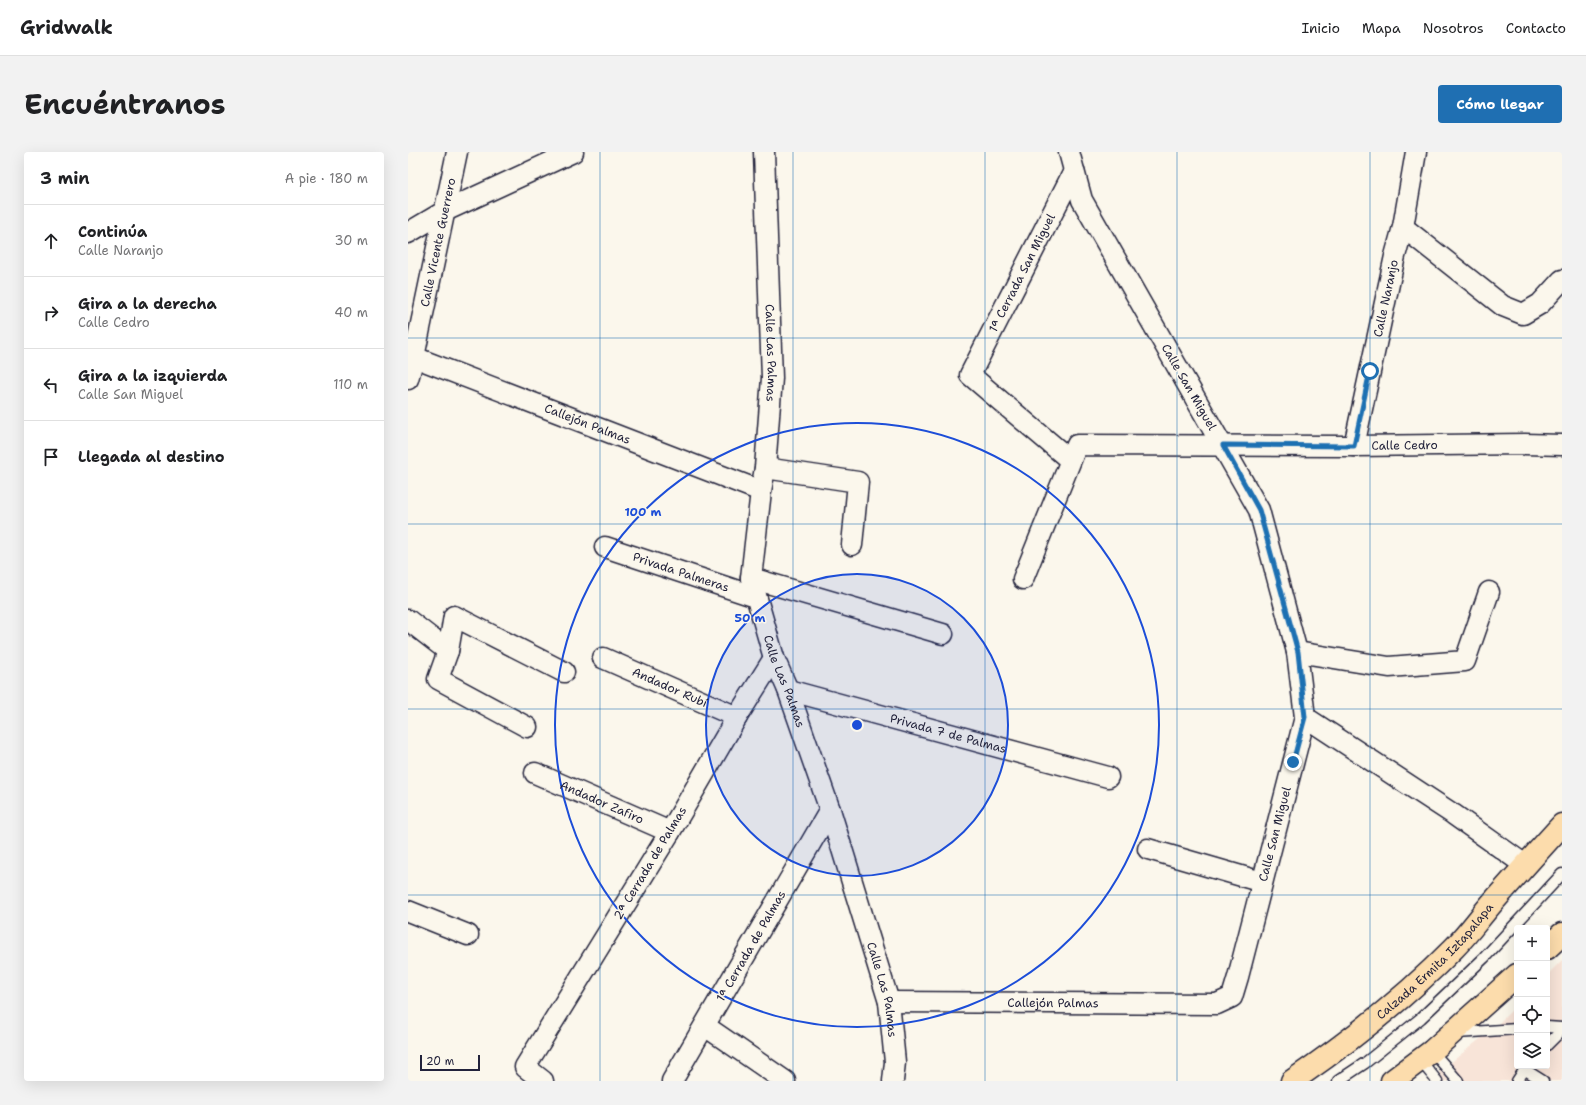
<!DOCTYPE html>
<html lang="es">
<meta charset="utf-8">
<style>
:root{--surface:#fff;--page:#f2f2f2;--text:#202124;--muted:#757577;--line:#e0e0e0;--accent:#1f6fb2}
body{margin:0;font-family:"Shantell Sans",sans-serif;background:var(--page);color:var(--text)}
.controls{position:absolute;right:12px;bottom:12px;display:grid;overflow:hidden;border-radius:4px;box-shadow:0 4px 16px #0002}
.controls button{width:36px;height:36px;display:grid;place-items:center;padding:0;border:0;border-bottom:1px solid var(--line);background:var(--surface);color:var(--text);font:20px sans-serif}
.scale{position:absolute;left:12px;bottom:10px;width:60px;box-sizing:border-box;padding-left:4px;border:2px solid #22223b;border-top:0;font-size:11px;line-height:14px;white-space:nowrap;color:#22223b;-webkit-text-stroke:3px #fbf7ec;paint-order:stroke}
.stop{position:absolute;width:12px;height:12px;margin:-9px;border:3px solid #1f6fb2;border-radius:50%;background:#fff}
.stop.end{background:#1f6fb2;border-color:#fff;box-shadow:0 1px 4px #0008}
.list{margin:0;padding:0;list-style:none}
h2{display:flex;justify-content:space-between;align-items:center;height:52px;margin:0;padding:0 16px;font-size:17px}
h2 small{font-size:13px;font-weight:400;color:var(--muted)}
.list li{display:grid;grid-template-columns:26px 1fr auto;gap:12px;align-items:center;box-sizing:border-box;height:72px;padding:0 16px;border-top:1px solid var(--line)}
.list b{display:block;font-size:15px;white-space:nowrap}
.list p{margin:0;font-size:13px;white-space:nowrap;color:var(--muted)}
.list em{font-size:13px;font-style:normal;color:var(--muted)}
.icon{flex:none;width:22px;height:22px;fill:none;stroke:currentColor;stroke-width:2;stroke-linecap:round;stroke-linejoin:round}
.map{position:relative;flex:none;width:1154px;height:929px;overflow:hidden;border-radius:4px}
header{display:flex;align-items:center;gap:24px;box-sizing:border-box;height:56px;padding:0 20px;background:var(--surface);border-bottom:1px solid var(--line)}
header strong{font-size:19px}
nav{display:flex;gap:22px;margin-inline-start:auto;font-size:14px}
.intro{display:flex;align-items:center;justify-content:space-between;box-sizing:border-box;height:96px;padding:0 24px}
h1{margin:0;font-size:28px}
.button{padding:10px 18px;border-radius:4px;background:var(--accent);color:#fff;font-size:14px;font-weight:700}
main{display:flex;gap:24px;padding:0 24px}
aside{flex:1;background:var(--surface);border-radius:4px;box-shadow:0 4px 16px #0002}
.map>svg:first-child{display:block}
</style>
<header>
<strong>Gridwalk</strong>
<nav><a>Inicio</a><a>Mapa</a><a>Nosotros</a><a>Contacto</a></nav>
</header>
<div class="intro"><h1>Encuéntranos</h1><a class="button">Cómo llegar</a></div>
<main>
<aside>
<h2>3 min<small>A pie · 180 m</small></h2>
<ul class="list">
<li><svg class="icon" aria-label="ahead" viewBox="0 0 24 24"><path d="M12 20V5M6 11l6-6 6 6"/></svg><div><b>Continúa</b><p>Calle Naranjo</p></div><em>30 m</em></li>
<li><svg class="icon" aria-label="right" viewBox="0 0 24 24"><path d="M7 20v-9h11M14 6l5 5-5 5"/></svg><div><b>Gira a la derecha</b><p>Calle Cedro</p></div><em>40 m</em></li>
<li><svg class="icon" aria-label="left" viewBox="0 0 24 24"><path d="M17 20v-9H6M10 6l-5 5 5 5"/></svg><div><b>Gira a la izquierda</b><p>Calle San Miguel</p></div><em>110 m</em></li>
<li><svg class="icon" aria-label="arrive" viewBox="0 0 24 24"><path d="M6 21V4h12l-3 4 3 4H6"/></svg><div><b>Llegada al destino</b></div></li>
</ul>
</aside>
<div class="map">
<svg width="1154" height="929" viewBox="0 0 1154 929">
<rect width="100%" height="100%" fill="#fbf7ec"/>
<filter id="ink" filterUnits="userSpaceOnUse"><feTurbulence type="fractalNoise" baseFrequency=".025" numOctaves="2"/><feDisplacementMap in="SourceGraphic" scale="8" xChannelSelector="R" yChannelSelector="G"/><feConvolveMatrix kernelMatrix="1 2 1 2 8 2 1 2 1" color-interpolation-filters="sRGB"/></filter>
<g filter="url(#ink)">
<path fill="#f8e4d8" d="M1154 808V929H1020L1088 874 1109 853V914H1139V823Z"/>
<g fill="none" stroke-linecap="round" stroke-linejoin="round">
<defs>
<g id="lane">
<path d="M1139 875 1154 876"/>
<path d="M1049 881 1109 877"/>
<path d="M1139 893 1154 878"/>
<path d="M1024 899 1050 929"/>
<path d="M1012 908 1029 929"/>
<path d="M1116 917 1135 929"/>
<path d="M930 929 957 911 1013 866 1076 806 1154 722"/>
<path d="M1109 929 1119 914"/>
</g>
<g id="street">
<path id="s1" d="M356 0 364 226 357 316 353 339 343 426 366 506 380 538 422 658 481 850 487 910 485 929"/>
<path d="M995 75 1095 154 1115 162 1132 152 1154 128"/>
<path d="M0 81 37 59 165 0"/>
<path id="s2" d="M6 205 353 339"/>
<path id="s3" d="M0 227 6 205 49 0"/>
<path id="s4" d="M946 294 987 104 995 75 1008 0"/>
<path d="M662 308 562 223 666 19"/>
<path d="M357 316 450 330 444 393"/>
<path id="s5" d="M197 395 348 445"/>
<path d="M343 426 535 482"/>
<path id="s6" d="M615 427 669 293 946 294 1117 292 1154 293"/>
<path d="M0 468 40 499"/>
<path d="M889 500 981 515 1057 509 1081 440"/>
<path id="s7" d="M195 506 329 565"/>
<path id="s8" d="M380 538 700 625"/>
<path d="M897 565 1045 662 1117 713"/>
<path d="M119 575 30 527 40 499 46 464 156 520"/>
<path id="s9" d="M127 621 262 680"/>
<path d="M740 697 854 730"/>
<path d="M0 759 60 783"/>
<path id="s10" d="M481 850 809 852 824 845 830 825 897 565 889 500 851 358 674 48 661 0"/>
<path d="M297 874 377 929"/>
<path d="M135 929 117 915 262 680 329 565 366 506"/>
<path d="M264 929 422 658"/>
</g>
<g id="primary">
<path d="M1139 796 1154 782"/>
<path id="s11" d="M884 929C941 890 997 846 1046 796 1060 782 1072 765 1085 750 1108 724 1131 698 1154 673"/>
<path d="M984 929 1024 899 1109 823"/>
</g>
</defs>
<use href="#lane" stroke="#22223b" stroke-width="13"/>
<use href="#street" stroke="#22223b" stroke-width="23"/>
<use href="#primary" stroke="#22223b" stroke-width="25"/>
<use href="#lane" stroke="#fbf7ec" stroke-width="10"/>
<use href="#street" stroke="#fbf7ec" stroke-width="20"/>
<use href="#primary" stroke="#fcdcac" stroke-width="22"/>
</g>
</g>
<g fill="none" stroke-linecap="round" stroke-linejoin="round" filter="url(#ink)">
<path stroke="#1f6fb2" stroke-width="5" d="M885 610 897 565 890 500 851 358 815 293 946 294 962 219"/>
</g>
<path fill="none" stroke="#1f6fb2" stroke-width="1" stroke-opacity="0.55" d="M192 0V929M385 0V929M577 0V929M769 0V929M962 0V929M0 186H1154M0 372H1154M0 557H1154M0 743H1154"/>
<circle cx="449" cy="573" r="151" fill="#1d4ed8" fill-opacity=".12"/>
<g fill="none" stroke="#1d4ed8" stroke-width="2">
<circle cx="449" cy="573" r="151"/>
<circle cx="449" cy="573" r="302"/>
</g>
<g text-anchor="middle" stroke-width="3" stroke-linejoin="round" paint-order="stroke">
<g font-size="12" fill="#22223b" stroke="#fbf7ec">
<text dy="4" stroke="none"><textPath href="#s3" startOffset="140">Calle Vicente Guerrero</textPath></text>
<text transform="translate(614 121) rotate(-63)" y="4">1ª Cerrada San Miguel</text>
<text dy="4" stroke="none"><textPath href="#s4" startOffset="151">Calle Naranjo</textPath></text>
<text dy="4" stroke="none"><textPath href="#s1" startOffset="201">Calle Las Palmas</textPath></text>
<text transform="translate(781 235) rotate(60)" y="4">Calle San Miguel</text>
<text dy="4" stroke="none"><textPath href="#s2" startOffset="186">Callejón Palmas</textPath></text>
<text dy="4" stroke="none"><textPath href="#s6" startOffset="472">Calle Cedro</textPath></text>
<text dy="4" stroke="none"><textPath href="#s5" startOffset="80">Privada Palmeras</textPath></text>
<text dy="4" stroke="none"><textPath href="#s1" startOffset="536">Calle Las Palmas</textPath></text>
<text dy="4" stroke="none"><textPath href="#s7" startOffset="73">Andador Rubí</textPath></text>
<text dy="4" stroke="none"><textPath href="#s8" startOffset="166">Privada 7 de Palmas</textPath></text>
<text dy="4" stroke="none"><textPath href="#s9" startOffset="73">Andador Zafiro</textPath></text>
<text dy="4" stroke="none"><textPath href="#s10" startOffset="513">Calle San Miguel</textPath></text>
<text transform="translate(242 711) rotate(-59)" y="4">2ª Cerrada de Palmas</text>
<text transform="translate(343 794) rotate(-60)" y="4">1ª Cerrada de Palmas</text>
<text dy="4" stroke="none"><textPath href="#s11" startOffset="187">Calzada Ermita Iztapalapa</textPath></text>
<text dy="4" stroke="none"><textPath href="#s1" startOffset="860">Calle Las Palmas</textPath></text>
<text dy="4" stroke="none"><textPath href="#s10" startOffset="164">Callejón Palmas</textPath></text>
</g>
</g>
<circle cx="449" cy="573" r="6" fill="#1d4ed8" stroke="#fbf7ec" stroke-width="2"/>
<g font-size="12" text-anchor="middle" font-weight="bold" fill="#1d4ed8" stroke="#fbf7ec" stroke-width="3" stroke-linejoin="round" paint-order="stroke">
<text x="235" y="364">100 m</text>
<text x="342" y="470">50 m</text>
</g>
</svg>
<div class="controls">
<button>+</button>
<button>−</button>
<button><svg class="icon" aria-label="locate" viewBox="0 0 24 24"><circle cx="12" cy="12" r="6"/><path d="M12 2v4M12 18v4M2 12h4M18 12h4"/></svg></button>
<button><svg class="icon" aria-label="layers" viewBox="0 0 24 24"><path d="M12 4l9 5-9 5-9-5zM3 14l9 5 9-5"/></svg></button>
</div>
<div class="scale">20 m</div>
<div class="stop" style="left:962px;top:219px"></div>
<div class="stop end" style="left:885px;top:610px"></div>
</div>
</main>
